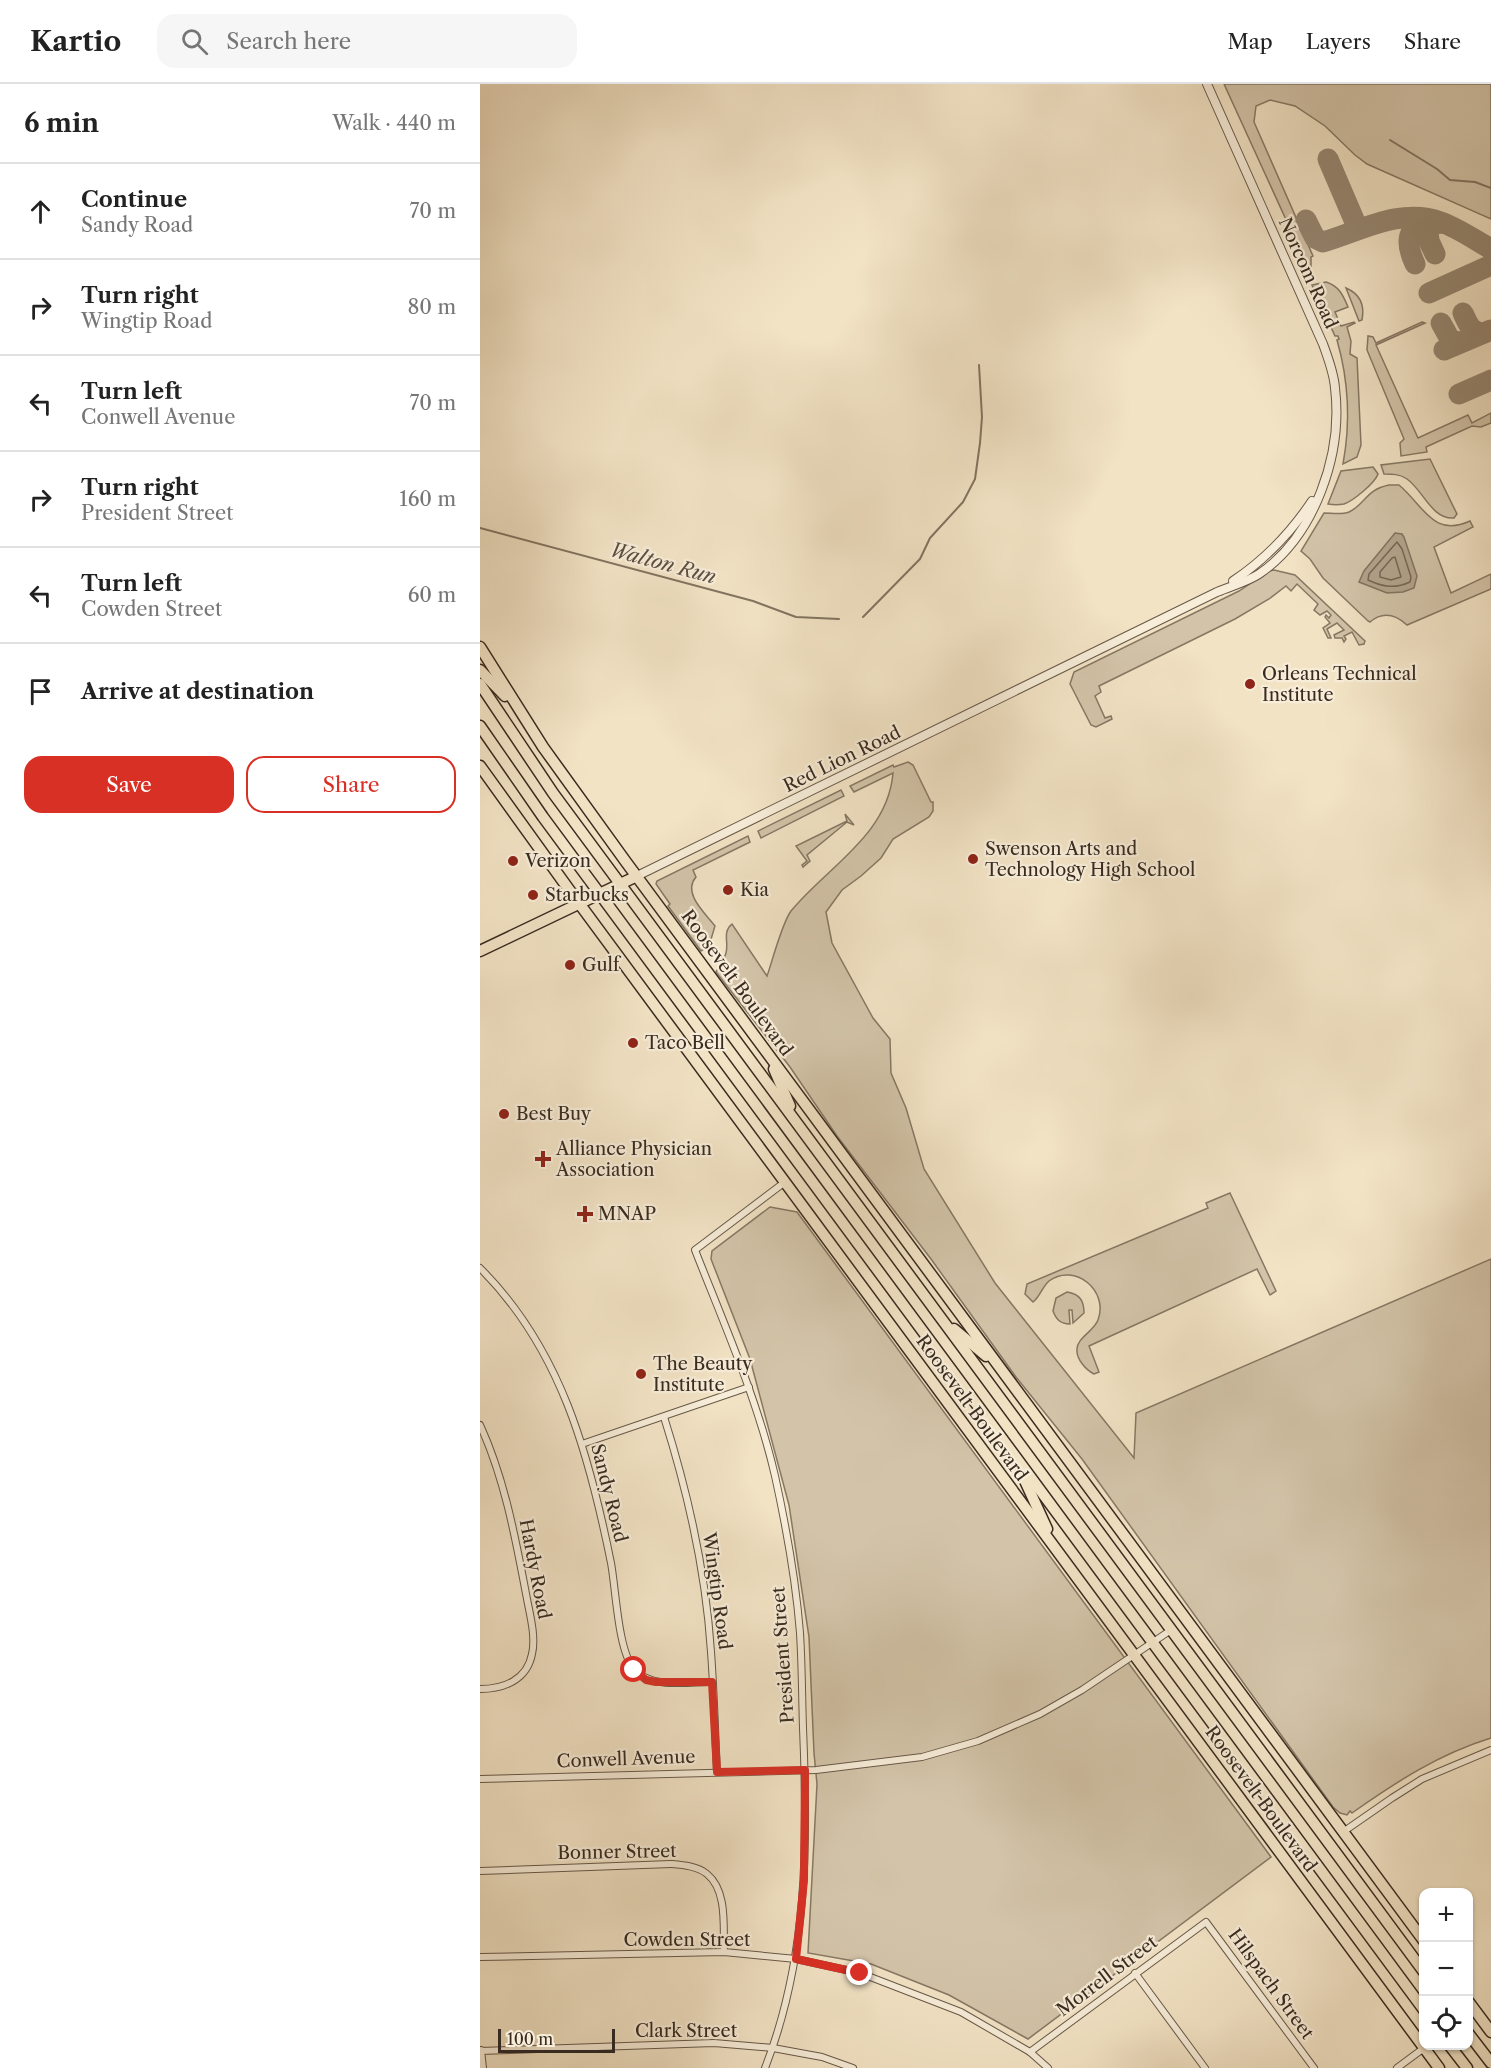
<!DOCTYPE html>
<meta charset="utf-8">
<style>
:root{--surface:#fff;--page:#f6f6f6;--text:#222;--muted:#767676;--line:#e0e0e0;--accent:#d93025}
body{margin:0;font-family:"Libre Caslon Text",serif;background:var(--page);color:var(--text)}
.controls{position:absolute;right:18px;bottom:18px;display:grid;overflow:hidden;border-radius:12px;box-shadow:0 2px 4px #0004}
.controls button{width:54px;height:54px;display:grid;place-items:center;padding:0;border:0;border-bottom:2px solid var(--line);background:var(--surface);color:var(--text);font:30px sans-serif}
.scale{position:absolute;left:18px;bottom:15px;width:117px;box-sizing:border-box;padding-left:6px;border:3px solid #392b20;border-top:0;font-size:16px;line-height:21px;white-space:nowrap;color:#392b20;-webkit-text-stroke:4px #f7edd9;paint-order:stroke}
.stop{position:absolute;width:18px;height:18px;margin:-14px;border:4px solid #d93025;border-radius:50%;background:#fff}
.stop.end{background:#d93025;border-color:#fff;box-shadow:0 2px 6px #0008}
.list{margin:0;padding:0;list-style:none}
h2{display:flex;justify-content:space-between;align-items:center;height:78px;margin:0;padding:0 24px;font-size:26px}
h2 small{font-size:20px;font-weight:400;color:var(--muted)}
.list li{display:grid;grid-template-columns:39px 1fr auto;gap:18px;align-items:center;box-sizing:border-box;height:96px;padding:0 24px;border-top:2px solid var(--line)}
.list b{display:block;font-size:22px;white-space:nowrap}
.list p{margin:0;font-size:20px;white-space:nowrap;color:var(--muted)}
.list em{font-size:20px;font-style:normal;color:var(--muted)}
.actions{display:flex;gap:12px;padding:18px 24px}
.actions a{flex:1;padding:14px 0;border:2px solid var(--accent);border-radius:18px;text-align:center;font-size:21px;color:var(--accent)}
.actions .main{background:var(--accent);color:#fff}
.icon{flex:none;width:33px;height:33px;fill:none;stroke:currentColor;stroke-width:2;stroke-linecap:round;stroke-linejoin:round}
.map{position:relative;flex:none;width:1011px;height:1984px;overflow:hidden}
header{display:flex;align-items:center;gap:36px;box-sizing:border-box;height:84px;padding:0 30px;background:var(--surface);border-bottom:2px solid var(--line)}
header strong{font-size:28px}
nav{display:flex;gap:33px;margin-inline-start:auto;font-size:21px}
.search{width:420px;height:54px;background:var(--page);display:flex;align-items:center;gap:15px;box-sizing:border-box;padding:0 21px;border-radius:18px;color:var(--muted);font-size:22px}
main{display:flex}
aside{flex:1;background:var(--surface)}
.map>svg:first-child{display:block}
</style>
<header>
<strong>Kartio</strong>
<div class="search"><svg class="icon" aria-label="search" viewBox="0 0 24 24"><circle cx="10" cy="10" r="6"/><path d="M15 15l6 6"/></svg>Search here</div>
<nav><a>Map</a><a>Layers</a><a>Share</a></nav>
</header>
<main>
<aside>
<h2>6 min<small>Walk · 440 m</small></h2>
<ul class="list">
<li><svg class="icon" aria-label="ahead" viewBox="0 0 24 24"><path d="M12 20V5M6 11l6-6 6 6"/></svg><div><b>Continue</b><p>Sandy Road</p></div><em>70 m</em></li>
<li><svg class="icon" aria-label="right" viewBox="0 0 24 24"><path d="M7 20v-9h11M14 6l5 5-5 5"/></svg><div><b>Turn right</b><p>Wingtip Road</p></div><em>80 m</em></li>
<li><svg class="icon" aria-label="left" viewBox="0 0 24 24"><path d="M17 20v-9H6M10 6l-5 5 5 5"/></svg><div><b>Turn left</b><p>Conwell Avenue</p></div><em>70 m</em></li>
<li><svg class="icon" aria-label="right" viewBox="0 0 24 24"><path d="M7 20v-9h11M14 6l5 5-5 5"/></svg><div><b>Turn right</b><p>President Street</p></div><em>160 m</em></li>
<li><svg class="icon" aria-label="left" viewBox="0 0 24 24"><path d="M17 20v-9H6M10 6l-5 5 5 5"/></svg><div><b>Turn left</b><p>Cowden Street</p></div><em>60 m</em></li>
<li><svg class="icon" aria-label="arrive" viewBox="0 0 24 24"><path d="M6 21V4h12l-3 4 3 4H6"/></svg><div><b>Arrive at destination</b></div></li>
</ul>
<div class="actions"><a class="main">Save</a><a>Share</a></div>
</aside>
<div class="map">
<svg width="1011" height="1984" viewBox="0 0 1011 1984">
<rect width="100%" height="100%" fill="#f2e3c5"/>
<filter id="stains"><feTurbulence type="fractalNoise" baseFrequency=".00333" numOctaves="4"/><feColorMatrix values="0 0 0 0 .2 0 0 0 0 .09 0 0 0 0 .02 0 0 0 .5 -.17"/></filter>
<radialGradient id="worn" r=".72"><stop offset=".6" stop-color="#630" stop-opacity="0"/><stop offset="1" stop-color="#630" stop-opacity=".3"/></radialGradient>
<g fill="#d3c4a9" stroke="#867864" stroke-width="1.5">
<path d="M744 0H1011V135L887 80 875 71 845 42 815 22 790 16 776 22 774 38 833 172 831 173V185L829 186Z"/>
<path d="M846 198C859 202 863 211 868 223L855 228 861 242 874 238 875 239 867 243 871 257 870 270 877 274 881 361 877 373 863 380C871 337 869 298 857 256L859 255 858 252H855L832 201Z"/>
<path d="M866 204C880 210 885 221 882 236L879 237Z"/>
<path d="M942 238 945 239 896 261 938 354 988 331 992 339 1011 329V339L1001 343 992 342 946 363 947 368 921 372 920 359 924 355 887 266 888 252 893 253 896 259Z"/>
<path d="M950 375 977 430 974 434C952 436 943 406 927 395 920 390 912 390 904 390L901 381Z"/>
<path d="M893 383 898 390C895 399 873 417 864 420 859 421 853 421 848 420L861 387Z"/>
<path d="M909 401H919C944 422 953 454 990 437L993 443 954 463 971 509 1011 490V505L927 541C916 531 903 527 890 538L888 537 843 494 830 475 821 467 844 429C852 429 861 431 869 428 886 420 885 406 909 401Z"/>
<path d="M794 486 815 491 885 557 884 560 879 561 872 548 864 552 866 555 864 558 862 554H855L854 551 864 546 857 539 847 545 851 554H848L843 544 850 539 845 533 846 531 849 534 851 531 847 527 840 531 834 526 838 520 817 500 811 507 806 502 789 515 755 535 619 602 621 608 615 612 625 634 631 632 632 635 616 643 611 641 590 600 594 588 759 507 789 487Z"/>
<path d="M428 678 433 681 451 718H453V727L449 733 413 755 401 774 381 792 362 806 346 828 352 859 393 934 410 955 411 989 426 1024 444 1085 515 1199 654 1374 656 1329 1011 1175V1654C959 1670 916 1698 872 1729L870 1727 867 1731 860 1729 853 1723 602 1375 536 1293 451 1175 357 1052 310 983 236 888C240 882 244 876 246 869 249 858 242 848 252 840L287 892C293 875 302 839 311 827 347 783 408 751 413 689L374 708 370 702 413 681 414 683Z"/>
<path d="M361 706 364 712 281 754 278 747Z"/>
<path d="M365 730 374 741 367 738 327 771 330 777 323 783 322 781 327 777 316 762 367 737Z"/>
<path d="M268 752 270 758 213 786 216 793C202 809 225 829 235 842L229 862 221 867 188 822 190 820 176 800 177 797Z"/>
<path d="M750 1109 796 1207 790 1211 777 1185 609 1262 619 1288 614 1290C606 1286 596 1275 597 1265 597 1254 614 1247 618 1236 629 1207 595 1178 569 1197 562 1203 560 1213 553 1218L545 1210 547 1200 728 1124 726 1119Z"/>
<path d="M290 1123 317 1128 791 1773 548 1955 469 1911 391 1880 328 1869 337 1700 334 1669 329 1553 309 1421 270 1275 231 1175 232 1167Z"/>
<path d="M587 1208C600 1210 604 1217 604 1229L593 1239 592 1226H589L590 1240C580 1240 576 1235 573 1227L576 1214Z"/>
</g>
<path fill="#b3a48d" stroke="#827461" stroke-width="1.5" d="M915 449 922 450 924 453 937 492 934 504 923 508 907 509 879 498 884 487Z"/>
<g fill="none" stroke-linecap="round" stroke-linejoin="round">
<g stroke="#766856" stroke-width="1.5">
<path d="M917 458 922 465 931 493 930 498C915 505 903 503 888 496L889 490Z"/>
<path d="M915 473 921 493 911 496 900 493V488L912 474Z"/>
</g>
<g stroke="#827461" stroke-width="2">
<path d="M910 56 957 85 970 96 995 98 1011 104"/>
<path d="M0 444 273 517 316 533 359 535"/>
<path d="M383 533 440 475 450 454 483 418 495 395 500 359 502 333 499 281"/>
</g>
<g stroke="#968772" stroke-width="21">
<path d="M848 75 878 145"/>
<path d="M826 136 835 154 843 158C881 147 920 123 961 138 978 144 995 156 1011 165"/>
<path d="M955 170 949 157 948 147 953 140 962 139"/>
<path d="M935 180C925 158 925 142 953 136"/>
<path d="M949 209 1011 181"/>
<path d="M983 229C988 240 991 249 1004 249"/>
<path d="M961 239 971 257 982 258"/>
<path d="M964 266 1011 246"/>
<path d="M979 310 1011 296"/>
</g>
<defs>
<g id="minor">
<path d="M0 1184C81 1265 109 1370 131 1479 136 1506 138 1567 154 1585 171 1605 208 1598 232 1598"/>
<path d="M184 1333C208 1409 226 1489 231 1568 234 1608 235 1648 237 1688"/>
<path d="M0 1341C25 1395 36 1457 47 1515 50 1531 56 1553 52 1570 47 1596 24 1605 0 1605"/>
<path d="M102 1360 269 1303"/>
<path d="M0 1695 336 1686 442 1673 498 1657 560 1630 602 1606 691 1546"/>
<path d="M863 1748 912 1714 942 1695 1011 1666"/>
<path d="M0 1787 191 1780C203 1781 217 1782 227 1790 248 1807 243 1844 244 1868"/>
<path d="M0 1873 244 1868 316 1875 380 1889 481 1928 550 1968 568 1984"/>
<path d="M655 1889 725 1984"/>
<path d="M1 1966 3 1984"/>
<path d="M0 1967 234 1959 293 1964 342 1973 373 1984"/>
<path d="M550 1968 726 1838 834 1984"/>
<path d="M285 1984C328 1874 328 1760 323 1644 322 1613 322 1581 320 1549 316 1498 306 1442 295 1392 277 1314 244 1240 215 1166L305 1098"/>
<path d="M917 1984 944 1964"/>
</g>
<g id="tertiary">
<path d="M753 497C786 475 810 450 832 417"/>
<path d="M157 792 737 508C751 502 767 498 779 490 835 452 863 370 855 304 854 289 848 274 843 260L727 0"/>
</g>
<path id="primary" d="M0 867 157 792"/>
<g id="trunk">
<path d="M0 563 63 663 146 778 944 1857"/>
<path d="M0 586 25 612"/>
<path d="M0 600 73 709 944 1888"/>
<path d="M0 642 63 733 944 1926"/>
<path d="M0 682 90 807 959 1984"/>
<path d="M294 985 310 1022"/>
<path d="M474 1245 506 1272"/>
<path d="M541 1388 567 1445"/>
<path d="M988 1917 1011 1948"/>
<path d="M988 1949 1011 1979"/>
<path d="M970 1962 987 1984"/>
</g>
</defs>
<use href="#minor" stroke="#675949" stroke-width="8"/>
<use href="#tertiary" stroke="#675949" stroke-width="10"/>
<use href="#primary" stroke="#392b20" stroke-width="13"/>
<use href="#trunk" stroke="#392b20" stroke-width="13"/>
<use href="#minor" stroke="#f7edd9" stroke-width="6"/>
<use href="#tertiary" stroke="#f7edd9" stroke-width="8"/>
<use href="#primary" stroke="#f2e3c5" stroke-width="10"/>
<use href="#trunk" stroke="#f2e3c5" stroke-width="10"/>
</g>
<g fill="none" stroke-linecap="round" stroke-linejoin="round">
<path stroke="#d93025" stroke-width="8" d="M154 1586 166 1596 176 1598H232L237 1688 325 1686 324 1796 316 1875 380 1889"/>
</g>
<g fill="#8f2418" stroke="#f7edd9" stroke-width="2">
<circle cx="770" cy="600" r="6"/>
<circle cx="493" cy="775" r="6"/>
<circle cx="33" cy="777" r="6"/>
<circle cx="248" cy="806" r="6"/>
<circle cx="53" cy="811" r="6"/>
<circle cx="90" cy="881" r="6"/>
<circle cx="153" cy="959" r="6"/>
<circle cx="24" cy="1030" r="6"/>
<path d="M60 1066h6v6h6v6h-6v6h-6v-6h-6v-6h6z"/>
<path d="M102 1121h6v6h6v6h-6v6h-6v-6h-6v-6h6z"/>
<circle cx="161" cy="1290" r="6"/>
</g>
<g text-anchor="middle" stroke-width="4.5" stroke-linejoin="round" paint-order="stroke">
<g font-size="18" fill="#392b20" stroke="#f7edd9">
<text transform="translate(828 189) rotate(66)" y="6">Norcom Road</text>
<text transform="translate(362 675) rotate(-26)" y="6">Red Lion Road</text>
<text transform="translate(257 899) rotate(54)" y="6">Roosevelt Boulevard</text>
<text transform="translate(492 1324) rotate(54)" y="6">Roosevelt Boulevard</text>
<text transform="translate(129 1409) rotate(76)" y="6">Sandy Road</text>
<text transform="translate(55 1485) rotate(79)" y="6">Hardy Road</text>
<text transform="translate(237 1507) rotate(82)" y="6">Wingtip Road</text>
<text transform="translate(303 1571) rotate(-94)" y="6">President Street</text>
<text transform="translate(146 1675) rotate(-2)" y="6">Conwell Avenue</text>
<text transform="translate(781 1715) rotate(54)" y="6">Roosevelt Boulevard</text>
<text transform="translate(137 1768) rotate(-1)" y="6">Bonner Street</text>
<text x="207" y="1862">Cowden Street</text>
<text transform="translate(627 1892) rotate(-37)" y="6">Morrell Street</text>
<text transform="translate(791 1900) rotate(54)" y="6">Hilspach Street</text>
<text x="206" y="1953">Clark Street</text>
</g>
<g font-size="18" fill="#392b20" stroke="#f7edd9" text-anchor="start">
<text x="782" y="596">Orleans Technical<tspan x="782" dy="21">Institute</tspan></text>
<text x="505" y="771">Swenson Arts and<tspan x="505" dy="21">Technology High School</tspan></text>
<text x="45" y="783">Verizon</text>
<text x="260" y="812">Kia</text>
<text x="65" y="817">Starbucks</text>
<text x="102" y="887">Gulf</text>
<text x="165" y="965">Taco Bell</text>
<text x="36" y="1036">Best Buy</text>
<text x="76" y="1071">Alliance Physician<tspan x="76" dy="21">Association</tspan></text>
<text x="118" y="1136">MNAP</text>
<text x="173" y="1286">The Beauty<tspan x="173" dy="21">Institute</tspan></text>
</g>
<g font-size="20" font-style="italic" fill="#5e4f41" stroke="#f7edd9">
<text transform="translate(183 479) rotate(15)" y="7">Walton Run</text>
</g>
</g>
<rect width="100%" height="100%" filter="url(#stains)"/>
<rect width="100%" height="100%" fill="url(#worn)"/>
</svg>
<div class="controls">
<button>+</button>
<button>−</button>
<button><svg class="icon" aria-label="locate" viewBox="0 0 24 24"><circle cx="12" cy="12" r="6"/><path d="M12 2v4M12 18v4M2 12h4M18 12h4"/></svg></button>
</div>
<div class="scale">100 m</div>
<div class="stop" style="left:154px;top:1586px"></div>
<div class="stop end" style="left:380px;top:1889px"></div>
</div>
</main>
